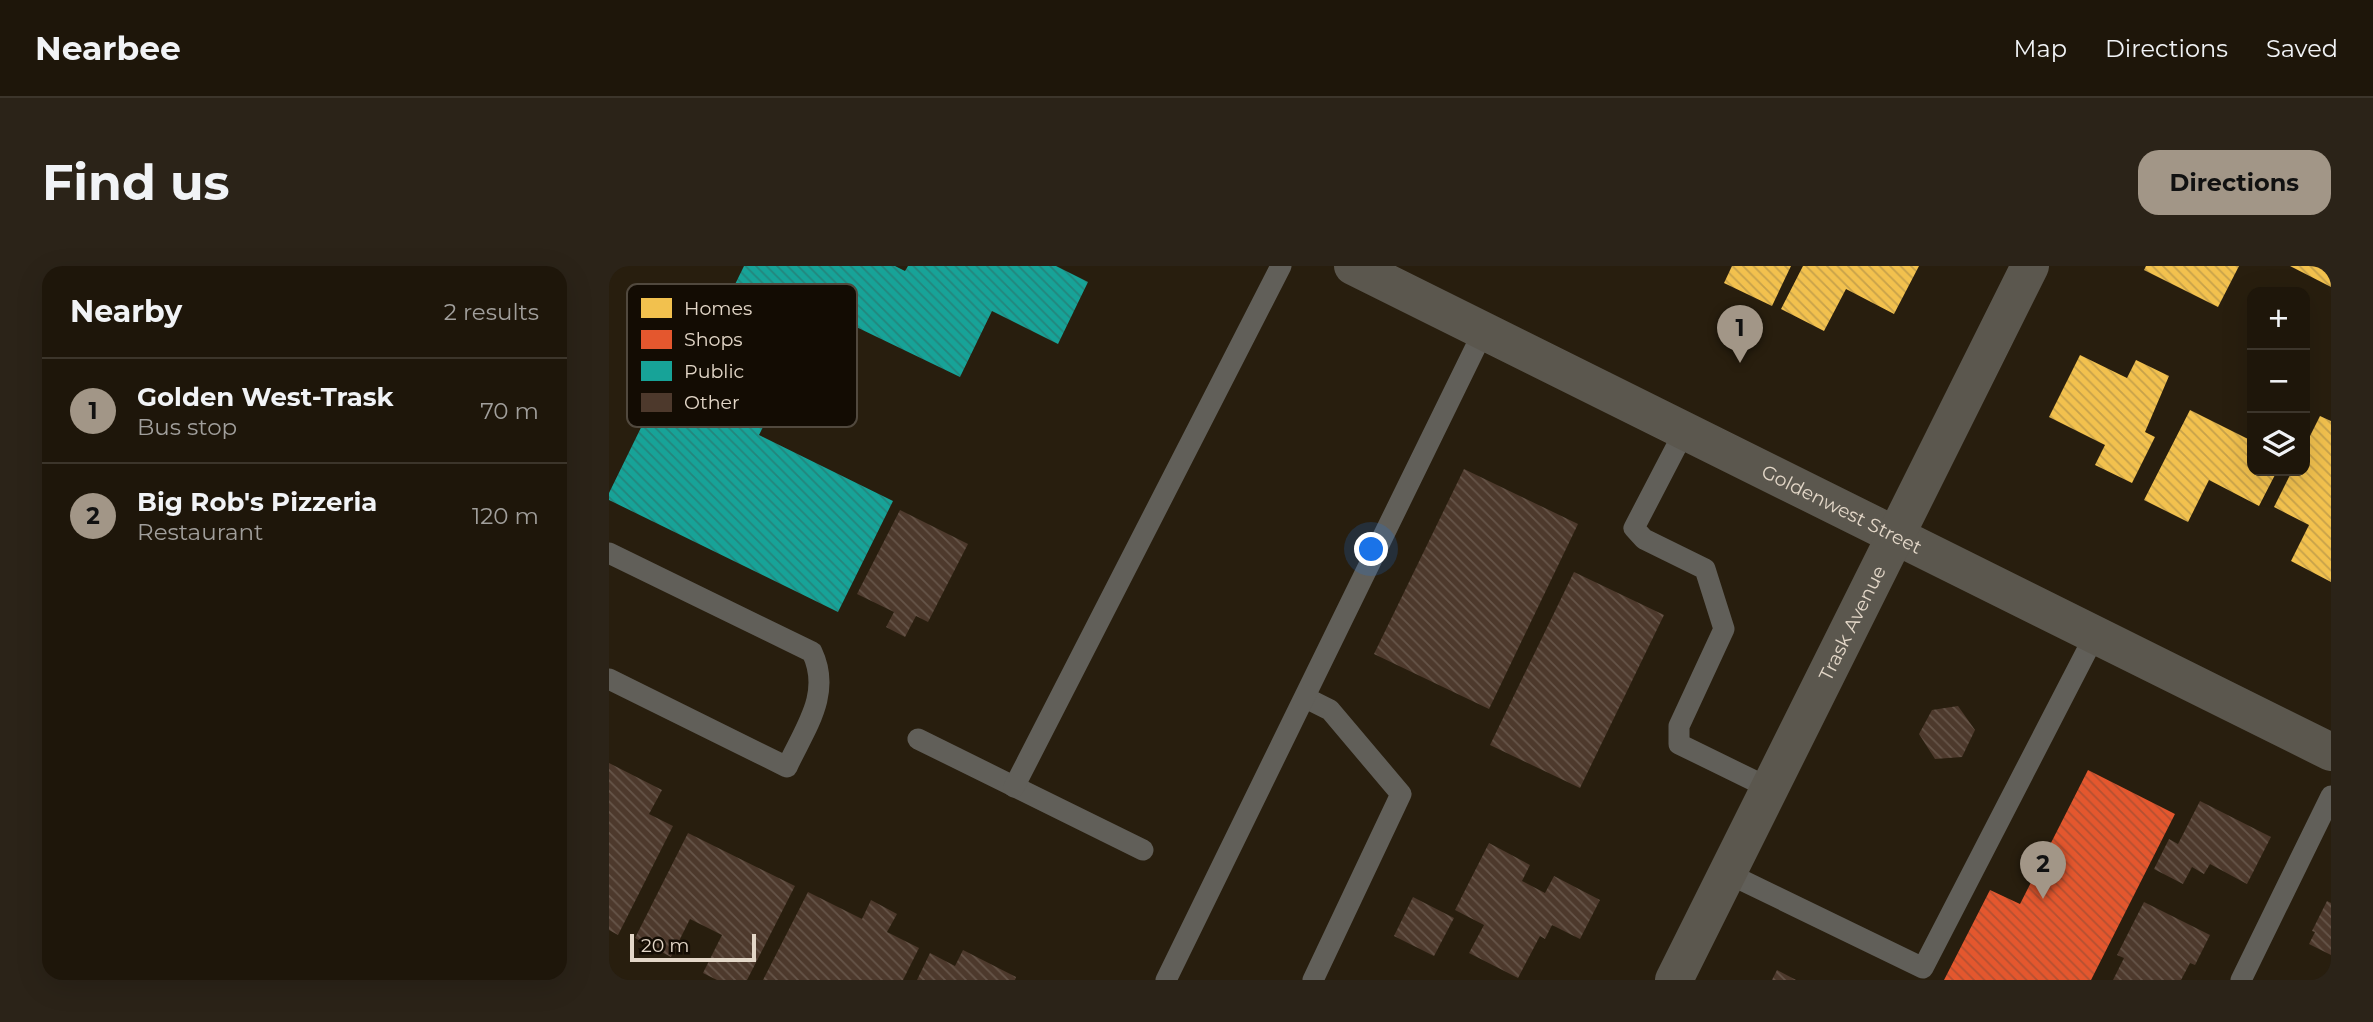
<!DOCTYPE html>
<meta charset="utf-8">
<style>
:root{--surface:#1e160a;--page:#2b2318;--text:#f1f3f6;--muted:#a19f9c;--line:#3c352b;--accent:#a29687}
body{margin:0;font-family:Montserrat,sans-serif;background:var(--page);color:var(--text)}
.controls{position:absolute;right:21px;top:21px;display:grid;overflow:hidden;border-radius:14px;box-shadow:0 7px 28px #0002}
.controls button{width:63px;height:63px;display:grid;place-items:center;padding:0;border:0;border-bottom:2px solid var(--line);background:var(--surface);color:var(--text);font:35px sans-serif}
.scale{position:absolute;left:21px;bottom:18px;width:126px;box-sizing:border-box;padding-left:7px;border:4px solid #e3d7c8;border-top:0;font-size:19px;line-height:24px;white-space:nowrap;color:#e3d7c8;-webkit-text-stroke:5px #130c03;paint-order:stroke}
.you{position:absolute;left:763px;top:284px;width:24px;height:24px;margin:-18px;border:5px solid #fff;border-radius:50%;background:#1a73e8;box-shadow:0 0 0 10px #1a73e833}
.badge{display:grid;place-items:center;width:46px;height:46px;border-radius:50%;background:var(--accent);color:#111;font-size:23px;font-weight:700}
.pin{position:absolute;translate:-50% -58px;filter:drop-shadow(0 2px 4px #0008)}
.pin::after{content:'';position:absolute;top:37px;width:24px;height:21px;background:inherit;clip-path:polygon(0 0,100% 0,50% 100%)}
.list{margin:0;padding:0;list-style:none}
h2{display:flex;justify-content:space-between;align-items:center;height:91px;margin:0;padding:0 28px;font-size:30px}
h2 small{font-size:23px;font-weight:400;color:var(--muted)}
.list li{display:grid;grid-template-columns:46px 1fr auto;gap:21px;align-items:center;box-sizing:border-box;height:105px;padding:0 28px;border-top:2px solid var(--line)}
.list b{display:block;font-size:26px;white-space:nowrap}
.list p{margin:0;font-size:23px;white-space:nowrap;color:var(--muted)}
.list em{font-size:23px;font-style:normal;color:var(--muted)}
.icon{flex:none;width:38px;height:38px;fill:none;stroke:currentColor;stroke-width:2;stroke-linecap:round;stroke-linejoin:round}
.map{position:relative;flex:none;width:1722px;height:714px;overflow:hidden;border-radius:21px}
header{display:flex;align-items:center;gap:42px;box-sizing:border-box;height:98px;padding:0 35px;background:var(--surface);border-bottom:2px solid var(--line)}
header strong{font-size:33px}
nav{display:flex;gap:38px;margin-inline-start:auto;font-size:24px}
.intro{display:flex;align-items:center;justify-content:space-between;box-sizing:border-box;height:168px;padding:0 42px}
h1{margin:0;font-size:49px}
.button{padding:18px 32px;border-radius:21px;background:var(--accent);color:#111;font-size:24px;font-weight:700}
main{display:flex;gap:42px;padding:0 42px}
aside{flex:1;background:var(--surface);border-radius:21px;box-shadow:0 7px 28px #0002}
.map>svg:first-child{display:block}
</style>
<header>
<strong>Nearbee</strong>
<nav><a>Map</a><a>Directions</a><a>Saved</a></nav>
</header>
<div class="intro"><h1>Find us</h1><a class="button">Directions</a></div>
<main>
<aside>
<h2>Nearby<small>2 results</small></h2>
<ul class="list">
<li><span class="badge">1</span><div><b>Golden West-Trask</b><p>Bus stop</p></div><em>70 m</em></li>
<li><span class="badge">2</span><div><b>Big Rob's Pizzeria</b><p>Restaurant</p></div><em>120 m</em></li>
</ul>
</aside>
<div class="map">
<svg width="1722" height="714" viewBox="0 0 1722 714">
<defs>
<pattern id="homes-back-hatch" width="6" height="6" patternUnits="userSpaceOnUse" patternTransform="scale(1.75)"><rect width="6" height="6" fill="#f2c14e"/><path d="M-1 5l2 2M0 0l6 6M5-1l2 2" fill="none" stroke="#c6a14a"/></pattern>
<pattern id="shops-back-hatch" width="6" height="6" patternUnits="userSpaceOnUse" patternTransform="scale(1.75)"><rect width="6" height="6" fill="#e4572e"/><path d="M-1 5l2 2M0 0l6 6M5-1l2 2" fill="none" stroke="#b45032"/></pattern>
<pattern id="public-back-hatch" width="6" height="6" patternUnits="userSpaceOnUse" patternTransform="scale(1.75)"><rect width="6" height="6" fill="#17a398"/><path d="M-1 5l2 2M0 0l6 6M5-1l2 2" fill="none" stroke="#24857c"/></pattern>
<pattern id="building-back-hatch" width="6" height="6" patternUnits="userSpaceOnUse" patternTransform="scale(1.75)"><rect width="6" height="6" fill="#4d392c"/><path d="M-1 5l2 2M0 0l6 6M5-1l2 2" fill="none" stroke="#665549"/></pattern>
</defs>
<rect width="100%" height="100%" fill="#281e0e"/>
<g fill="url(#homes-back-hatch)">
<path d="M1123 0H1182L1163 40 1115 17Z"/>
<path d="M1194 0H1310L1285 48 1237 23 1215 65 1172 43Z"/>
<path d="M1537 0H1630L1609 41 1535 4Z"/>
<path d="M1681 0H1722V21Z"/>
<path d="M1471 89 1518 112 1527 94 1560 110 1536 166 1546 171 1523 217 1486 199 1496 179 1440 151Z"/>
<path d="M1581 144 1643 175V205H1668L1650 240 1600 214 1579 256 1535 234Z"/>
<path d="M1711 150 1722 155V316L1682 295 1700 259 1665 241 1683 205H1696V180Z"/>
</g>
<path fill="url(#shops-back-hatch)" d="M1479 504 1566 548 1482 714H1335L1381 624 1411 638Z"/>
<path fill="url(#public-back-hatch)" d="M135 0H286L296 5 299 0H447L479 16 449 78 383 45 351 111 212 44 150 169 284 235 229 346 0 234V227L68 88 87 98Z"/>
<g fill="url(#building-back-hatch)">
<path d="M855 203 969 258 880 443 765 388Z"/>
<path d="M291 244 359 278 319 356 307 350 296 371 277 361 285 346 248 328Z"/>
<path d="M965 306 1055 349 971 522 881 479Z"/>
<path d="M1349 440 1366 464 1353 491 1326 493 1310 468 1323 444Z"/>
<path d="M0 497 53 524 40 548 64 560 9 669 0 664Z"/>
<path d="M1591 535 1662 571 1638 618 1601 598 1595 608 1583 601 1574 618 1545 603 1560 573 1569 578Z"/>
<path d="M79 567 186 620 138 714H108L94 707 113 669 81 653 62 691 26 672Z"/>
<path d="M880 577 921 599 913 615 936 627 945 610 991 634 971 673 943 659 936 673 931 670 909 712 860 687 875 659 846 644Z"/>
<path d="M199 626 253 653 262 634 288 648 278 666 310 682 294 714H154Z"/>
<path d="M804 631 845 652 825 690 785 670Z"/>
<path d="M1718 635 1722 637V689L1700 678 1706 666 1703 665Z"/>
<path d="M1535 636 1601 669 1586 699 1581 697 1572 714H1504L1515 692 1508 689Z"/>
<path d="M354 684 407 711 406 714H308L321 687 346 700Z"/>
<path d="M1168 704 1187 714H1163Z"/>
</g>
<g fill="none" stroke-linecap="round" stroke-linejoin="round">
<g stroke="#615f59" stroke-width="21">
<path d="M1076 164 1025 262 1035 273 1096 303 1115 363 1070 460V478L1160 522"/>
<path d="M0 287 203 386C223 428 196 462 178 501L0 413"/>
<path d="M697 432 721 444 792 528 704 714"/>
<path d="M309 473 534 584"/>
<path d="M405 521 672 0"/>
<path d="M1118 607 1314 702 1487 367"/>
<path d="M557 714 875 64"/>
<path d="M1632 714 1722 530"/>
</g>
<g stroke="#5b574e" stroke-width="38">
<path id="s1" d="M744 0 1722 486"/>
<path id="s2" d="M1065 714 1421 0"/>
</g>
</g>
<g text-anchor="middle" stroke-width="7" stroke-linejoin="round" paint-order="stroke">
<g font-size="19" fill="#e3d7c8" stroke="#130c03">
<text dy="7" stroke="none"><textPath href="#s1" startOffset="546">Goldenwest Street</textPath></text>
<text dy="7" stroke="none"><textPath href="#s2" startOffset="399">Trask Avenue</textPath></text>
</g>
</g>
<rect x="18" y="18" width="230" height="143" rx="10" fill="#130c03" stroke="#51493e" stroke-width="2"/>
<rect x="32" y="32" width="31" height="20" fill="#f2c14e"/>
<rect x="32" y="64" width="31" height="19" fill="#e4572e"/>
<rect x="32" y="95" width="31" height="20" fill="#17a398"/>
<rect x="32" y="127" width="31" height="19" fill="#4d392c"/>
<g font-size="19" fill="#e3d7c8">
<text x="75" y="49">Homes</text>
<text x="75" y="80">Shops</text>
<text x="75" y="112">Public</text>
<text x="75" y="143">Other</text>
</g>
</svg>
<div class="controls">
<button>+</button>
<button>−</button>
<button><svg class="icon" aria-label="layers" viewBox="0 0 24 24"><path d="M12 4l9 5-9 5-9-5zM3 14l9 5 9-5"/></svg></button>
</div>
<div class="scale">20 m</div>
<div class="you"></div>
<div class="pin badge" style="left:1131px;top:97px">1</div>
<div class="pin badge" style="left:1434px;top:633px">2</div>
</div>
</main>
